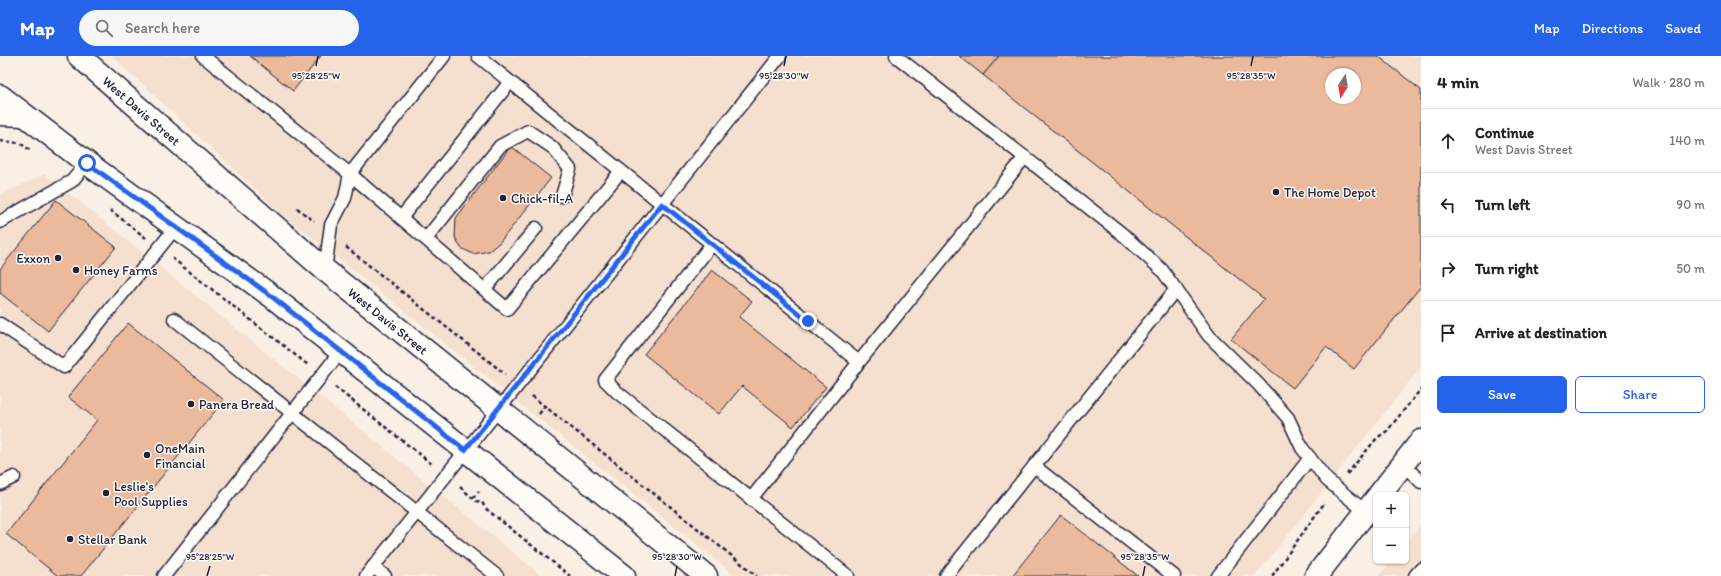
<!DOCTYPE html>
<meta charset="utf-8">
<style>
:root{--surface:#fff;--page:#f6f6f6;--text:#222;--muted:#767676;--line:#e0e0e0;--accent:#2563eb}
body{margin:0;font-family:Itim,sans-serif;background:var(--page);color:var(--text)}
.controls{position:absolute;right:12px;bottom:12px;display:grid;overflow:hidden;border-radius:6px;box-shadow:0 1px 3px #0004}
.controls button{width:36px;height:36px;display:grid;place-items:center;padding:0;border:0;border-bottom:1px solid var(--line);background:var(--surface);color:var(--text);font:20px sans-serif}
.compass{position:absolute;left:1325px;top:12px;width:36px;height:36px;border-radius:50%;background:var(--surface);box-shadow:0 1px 3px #0004;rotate:192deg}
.stop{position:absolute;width:12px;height:12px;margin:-9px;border:3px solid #2563eb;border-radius:50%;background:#fff}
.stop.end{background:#2563eb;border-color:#fff;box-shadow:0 1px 4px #0008}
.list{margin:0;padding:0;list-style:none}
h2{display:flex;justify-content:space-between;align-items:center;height:52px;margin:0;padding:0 16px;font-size:17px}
h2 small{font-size:13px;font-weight:400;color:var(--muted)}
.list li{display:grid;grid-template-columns:26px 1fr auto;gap:12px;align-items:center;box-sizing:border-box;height:64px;padding:0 16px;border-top:1px solid var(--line)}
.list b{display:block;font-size:15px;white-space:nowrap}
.list p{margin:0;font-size:13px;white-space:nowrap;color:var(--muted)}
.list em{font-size:13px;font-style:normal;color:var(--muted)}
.actions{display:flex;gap:8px;padding:12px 16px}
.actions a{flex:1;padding:9px 0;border:1px solid var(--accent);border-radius:6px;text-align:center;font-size:14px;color:var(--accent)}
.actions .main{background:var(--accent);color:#fff}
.icon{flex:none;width:22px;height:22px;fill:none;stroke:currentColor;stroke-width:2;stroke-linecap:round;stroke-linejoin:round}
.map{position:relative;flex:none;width:1421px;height:520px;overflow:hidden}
header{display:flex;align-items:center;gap:24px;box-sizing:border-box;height:56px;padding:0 20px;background:var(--accent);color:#fff}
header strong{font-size:19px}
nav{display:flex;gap:22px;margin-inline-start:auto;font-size:14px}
.search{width:280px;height:36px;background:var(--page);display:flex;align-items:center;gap:10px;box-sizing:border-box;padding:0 14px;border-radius:22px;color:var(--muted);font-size:15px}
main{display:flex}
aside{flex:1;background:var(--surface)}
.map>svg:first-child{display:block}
</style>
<header>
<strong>Map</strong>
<div class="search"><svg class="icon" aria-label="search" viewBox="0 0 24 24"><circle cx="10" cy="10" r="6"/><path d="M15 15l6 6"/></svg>Search here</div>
<nav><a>Map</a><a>Directions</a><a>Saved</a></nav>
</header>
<main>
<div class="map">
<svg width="1421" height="520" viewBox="0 0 1421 520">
<rect width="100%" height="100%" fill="#f9efe5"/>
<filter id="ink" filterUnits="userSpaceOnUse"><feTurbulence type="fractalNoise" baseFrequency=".025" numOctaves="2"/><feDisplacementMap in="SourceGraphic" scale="8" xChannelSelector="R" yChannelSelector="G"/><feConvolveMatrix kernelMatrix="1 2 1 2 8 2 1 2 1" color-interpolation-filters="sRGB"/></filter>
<g filter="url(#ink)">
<g fill="#f5dfcf" fill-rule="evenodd">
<path d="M112 0H1421V311L1255 520H736L279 155ZM1331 18H1355V42H1331Z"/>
<path d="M45 118 542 520H0V139Z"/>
<path d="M1421 468V520H1379L1391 505H1406V487Z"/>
</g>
<g fill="#ebba9c" stroke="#22223b" fill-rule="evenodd">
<path d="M250 0H321L293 35Z"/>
<path d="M959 0H999L983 19Z"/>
<path d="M999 0H1378L1421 34V230L1354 313 1326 291 1293 332 1231 283 1264 243 983 19ZM1331 18H1355V42H1331Z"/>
<path d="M511 90 551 122 500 186 489 195 473 198 461 192 455 181 456 162Z"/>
<path d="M56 144 116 191 48 275 0 237V213Z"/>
<path d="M712 214 752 245 739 261 826 331 793 371 742 330 719 358 644 298Z"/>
<path d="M128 267 224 344 81 520H58L6 478 97 364 68 341Z"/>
<path d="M1061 459 1138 520H1012Z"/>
</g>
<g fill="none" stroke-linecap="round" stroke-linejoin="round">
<defs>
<g id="service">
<path d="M203 0 350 118 444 0"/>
<path d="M478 0 859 306 1025 101"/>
<path d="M896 0 1121 177 1162 214 1209 280 1258 328 1288 362 1302 392 1327 424 1366 456"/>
<path d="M350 118 507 253 621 115"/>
<path d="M401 162 510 26"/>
<path d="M0 166 72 125 87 107"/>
<path d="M426 183 500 90 528 75 552 91 570 113 562 140"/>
<path d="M712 188 605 324 617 336 848 520"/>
<path d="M325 214 331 169 345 142 350 118"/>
<path d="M485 233 536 172"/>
<path d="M174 263 497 520"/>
<path d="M0 268 64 311 176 171"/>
<path d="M1403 408 1421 426"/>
<path d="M1034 410 1174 520"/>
<path d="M0 428 14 421"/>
<path d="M751 443 859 306"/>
<path d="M373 511 385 520"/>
<path d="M164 520 341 295"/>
<path d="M366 520 780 0"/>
<path d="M946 520 1176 233"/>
<path d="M1218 520 1310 402"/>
<path d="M1415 520 1421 513"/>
</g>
<g id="tertiary">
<path d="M1379 439 1421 385"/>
<path d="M1316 520 1376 443"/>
</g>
<path id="secondary" d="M0 58 23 59"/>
<g id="primary">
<path id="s1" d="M79 0 325 214 706 520"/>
<path d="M0 40 87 107 270 239 624 520"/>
</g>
</defs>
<use href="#service" stroke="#22223b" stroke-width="15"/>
<use href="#tertiary" stroke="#22223b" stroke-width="25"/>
<use href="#secondary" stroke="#22223b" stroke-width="25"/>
<use href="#primary" stroke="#22223b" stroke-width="25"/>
<g stroke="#22223b" stroke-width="2.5" stroke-dasharray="4 3" stroke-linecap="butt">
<path d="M0 85 20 87 31 95"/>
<path d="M297 152 314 165"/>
<path d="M110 154 146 182"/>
<path d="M346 191 505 318"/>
<path d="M172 202 308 309"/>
<path d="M335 331 433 409"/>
<path d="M532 340 757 520"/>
<path d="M539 358 545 350"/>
<path d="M1347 418 1377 382 1387 375 1421 333"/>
<path d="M460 431 476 445 482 446 485 452 570 520"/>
<path d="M473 442 479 435"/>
<path d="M1272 520 1325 446"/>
</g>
<use href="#service" stroke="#fdfcf7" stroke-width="12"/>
<use href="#tertiary" stroke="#fdfcf7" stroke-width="22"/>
<use href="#secondary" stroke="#fdfcf7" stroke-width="22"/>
<use href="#primary" stroke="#fdfcf7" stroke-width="22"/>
</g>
</g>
<g fill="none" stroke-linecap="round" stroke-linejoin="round" filter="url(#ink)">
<path stroke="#2563eb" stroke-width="5" d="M87 107 270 239 465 394 662 148 808 265"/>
</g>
<path fill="none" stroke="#22223b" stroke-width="1.5" d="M316 10 318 0M784 10 786 0M1251 10 1253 0M207 520 210 510M675 520 677 510M1143 520 1145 510"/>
<g fill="#22223b" stroke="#fdfcf7" stroke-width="1.5">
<circle cx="1276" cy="136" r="4"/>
<circle cx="503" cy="142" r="4"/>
<circle cx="58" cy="202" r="4"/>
<circle cx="76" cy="214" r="4"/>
<circle cx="191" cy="348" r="4"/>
<circle cx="147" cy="399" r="4"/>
<circle cx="106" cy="437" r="4"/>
<circle cx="70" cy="483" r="4"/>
</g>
<g text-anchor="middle" stroke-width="3" stroke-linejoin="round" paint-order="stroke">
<g font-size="13" fill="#22223b" stroke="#fdfcf7">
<text dy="5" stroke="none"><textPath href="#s1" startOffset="83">West Davis Street</textPath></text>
<text dy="5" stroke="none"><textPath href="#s1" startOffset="407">West Davis Street</textPath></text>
</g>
<g font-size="13" fill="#22223b" stroke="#fdfcf7" text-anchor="start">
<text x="1284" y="141">The Home Depot</text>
<text x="511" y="147">Chick-fil-A</text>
<text x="50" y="207" text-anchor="end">Exxon</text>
<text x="84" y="219">Honey Farms</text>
<text x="199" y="353">Panera Bread</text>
<text x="155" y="397">OneMain<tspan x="155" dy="15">Financial</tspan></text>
<text x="114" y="435">Leslie's<tspan x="114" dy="15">Pool Supplies</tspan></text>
<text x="78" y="488">Stellar Bank</text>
</g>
</g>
<g font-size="10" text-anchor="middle" fill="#22223b" stroke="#fdfcf7" stroke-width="3" stroke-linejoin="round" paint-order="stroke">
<text x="316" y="23">95°28'25"W</text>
<text x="784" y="23">95°28'30"W</text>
<text x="1251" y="23">95°28'35"W</text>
<text x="210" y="504">95°28'25"W</text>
<text x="677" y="504">95°28'30"W</text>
<text x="1145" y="504">95°28'35"W</text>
</g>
</svg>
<div class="controls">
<button>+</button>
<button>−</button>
</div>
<svg class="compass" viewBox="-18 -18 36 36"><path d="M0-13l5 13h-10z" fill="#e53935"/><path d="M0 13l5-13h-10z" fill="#767676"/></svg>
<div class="stop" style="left:87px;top:107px"></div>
<div class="stop end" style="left:808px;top:265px"></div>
</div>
<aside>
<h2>4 min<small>Walk · 280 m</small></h2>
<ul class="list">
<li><svg class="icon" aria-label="ahead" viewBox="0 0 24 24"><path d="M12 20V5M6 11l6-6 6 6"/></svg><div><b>Continue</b><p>West Davis Street</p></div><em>140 m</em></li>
<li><svg class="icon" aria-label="left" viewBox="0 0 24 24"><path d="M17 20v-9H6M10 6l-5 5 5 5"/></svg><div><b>Turn left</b></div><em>90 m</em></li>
<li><svg class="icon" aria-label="right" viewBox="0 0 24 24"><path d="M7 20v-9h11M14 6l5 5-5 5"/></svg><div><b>Turn right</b></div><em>50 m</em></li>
<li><svg class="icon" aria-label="arrive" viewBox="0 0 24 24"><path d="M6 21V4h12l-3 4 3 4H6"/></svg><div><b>Arrive at destination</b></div></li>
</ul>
<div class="actions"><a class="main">Save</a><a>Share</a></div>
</aside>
</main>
